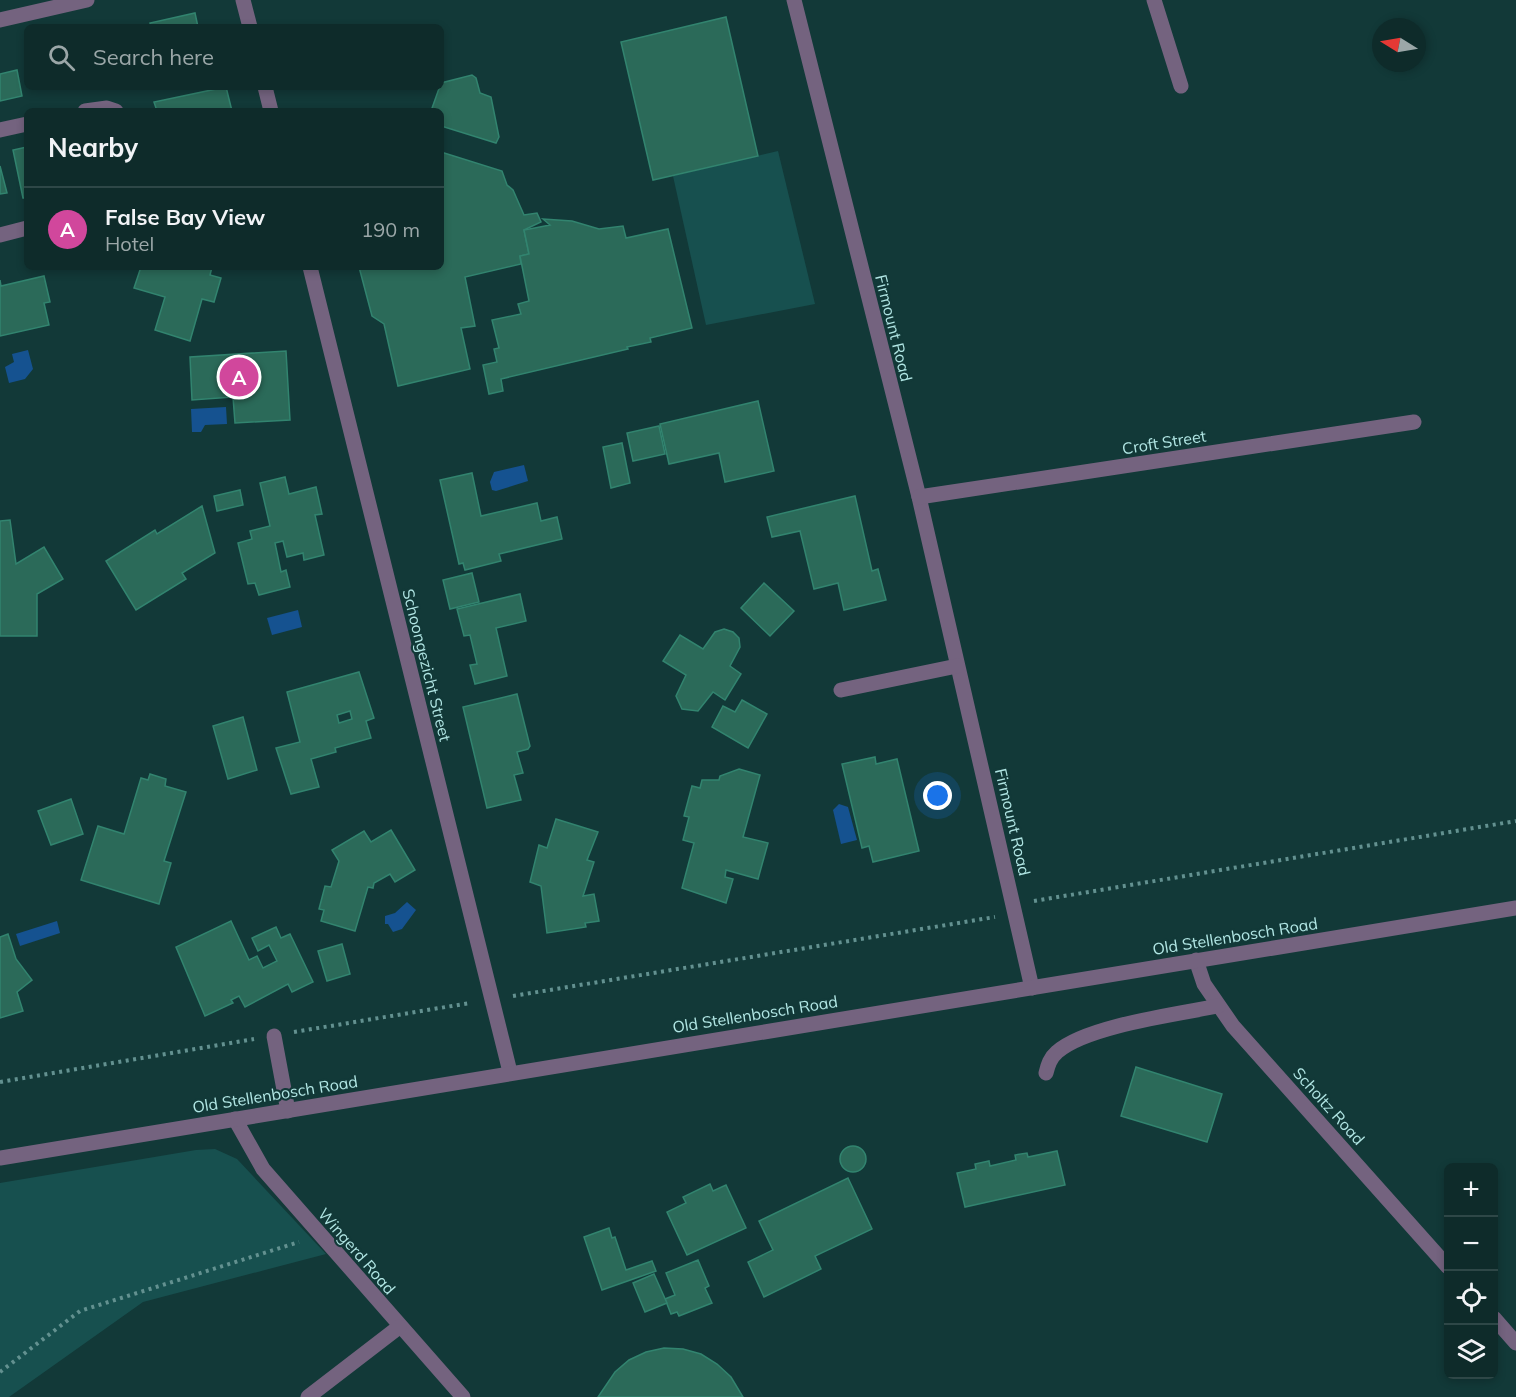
<!DOCTYPE html>
<meta charset="utf-8">
<style>
:root{--surface:#0e2b2a;--page:#1c3736;--text:#f1f3f6;--muted:#9ba7a8;--line:#2e4747;--accent:#1a73e8}
body{margin:0;font-family:Mulish,sans-serif;background:var(--page);color:var(--text)}
.controls{position:absolute;right:18px;bottom:18px;display:grid;overflow:hidden;border-radius:9px;box-shadow:0 3px 9px #0003}
.controls button{width:54px;height:54px;display:grid;place-items:center;padding:0;border:0;border-bottom:2px solid var(--line);background:var(--surface);color:var(--text);font:30px sans-serif}
.compass{position:absolute;left:1372px;top:18px;width:54px;height:54px;border-radius:50%;background:var(--surface);box-shadow:0 3px 9px #0003;rotate:281deg}
.you{position:absolute;left:938px;top:796px;width:21px;height:21px;margin:-15px;border:4px solid #fff;border-radius:50%;background:#1a73e8;box-shadow:0 0 0 9px #1a73e833}
.badge{display:grid;place-items:center;width:39px;height:39px;border-radius:50%;background:var(--accent);color:#fff;font-size:20px;font-weight:700}
.pin{position:absolute;translate:-50% -50%;border:3px solid #fff;box-shadow:0 2px 6px #0006}
.list{margin:0;padding:0;list-style:none}
h2{display:flex;justify-content:space-between;align-items:center;height:78px;margin:0;padding:0 24px;font-size:26px}
h2 small{font-size:20px;font-weight:400;color:var(--muted)}
.list li{display:grid;grid-template-columns:39px 1fr auto;gap:18px;align-items:center;box-sizing:border-box;height:84px;padding:0 24px;border-top:2px solid var(--line)}
.list b{display:block;font-size:22px;white-space:nowrap}
.list p{margin:0;font-size:20px;white-space:nowrap;color:var(--muted)}
.list em{font-size:20px;font-style:normal;color:var(--muted)}
.icon{flex:none;width:33px;height:33px;fill:none;stroke:currentColor;stroke-width:2;stroke-linecap:round;stroke-linejoin:round}
.map{position:relative;flex:none;width:1516px;height:1397px;overflow:hidden}
.search{position:absolute;background:var(--surface);box-shadow:0 3px 9px #0003;left:24px;top:24px;width:420px;height:66px;display:flex;align-items:center;gap:15px;box-sizing:border-box;padding:0 21px;border-radius:9px;color:var(--muted);font-size:22px}
.panel{position:absolute;background:var(--surface);box-shadow:0 3px 9px #0003;left:24px;top:108px;width:420px;height:162px;border-radius:9px}
.map>svg:first-child{display:block}
</style>
<div class="map">
<svg width="1516" height="1397" viewBox="0 0 1516 1397">
<rect width="100%" height="100%" fill="#123938"/>
<g fill="#17504f">
<path d="M778 151 815 304 706 325 673 176Z"/>
<path d="M215 1149 237 1159 326 1254 143 1302 9 1397H0V1183L196 1150Z"/>
</g>
<g fill="#155290">
<path d="M28 350 33 369 25 379 9 383 5 367 14 362 12 354Z"/>
<path d="M226 407 227 424 205 425 201 432H192L191 409Z"/>
<path d="M524 465 528 481 496 491 492 490 490 482 494 472Z"/>
<path d="M298 610 302 627 272 635 267 618Z"/>
<path d="M839 804 848 807 857 840 841 844 833 810Z"/>
<path d="M407 902 416 910 402 929 393 932 388 924H385V916L395 913Z"/>
<path d="M57 921 60 933 20 946 16 934Z"/>
</g>
<g fill="#2b6a59" stroke="#32846f" stroke-width="1.5" fill-rule="evenodd">
<path d="M195 13 198 27H151L150 23Z"/>
<path d="M726 17 758 156 653 180 621 42Z"/>
<path d="M17 70 22 96 0 101V74Z"/>
<path d="M472 75 476 78 480 93 491 97 499 137 496 143 441 126V111H431L441 83Z"/>
<path d="M226 87 232 111H157L154 102Z"/>
<path d="M27 147V198H23L13 150Z"/>
<path d="M441 152 502 171 507 185 513 190 524 215 537 213 541 222 524 230 529 254 520 256 521 264 465 277 475 326 461 328 470 369 398 386 384 324 372 316 359 267H441Z"/>
<path d="M0 166 7 193 0 194Z"/>
<path d="M543 219 572 221 599 229 623 226 626 238 668 229 692 328 650 338 651 342 627 347 628 349 501 379 503 391 489 394 483 365 497 362 494 349 499 348 492 320 521 314 518 304 529 301 520 256 529 254 524 230 550 225Z"/>
<path d="M141 267H212L210 275 221 278 214 302 202 299 190 341 155 330 165 297 134 288Z"/>
<path d="M44 276 50 302 44 303 49 325 0 336V280L1 286Z"/>
<path d="M286 351 290 420 235 423 233 397 192 400 190 357Z"/>
<path d="M758 401 774 471 725 482 719 453 669 464 660 424Z"/>
<path d="M659 426 665 454 633 461 627 433Z"/>
<path d="M622 443 630 483 611 488 603 447Z"/>
<path d="M472 473 481 516 537 503 541 521 557 517 562 539 499 554 501 561 465 570 463 563 459 564 440 480Z"/>
<path d="M285 477 289 494 316 487 322 514 315 515 324 555 304 560 303 553 287 557 283 541 275 543 281 572 286 570 290 587 259 595 255 583 248 584 238 543 252 539 250 531 270 526 260 483Z"/>
<path d="M240 490 243 505 217 511 214 496Z"/>
<path d="M855 496 872 571 878 569 886 600 844 610 838 583 814 589 800 531 772 537 767 517Z"/>
<path d="M202 506 215 553 182 573 186 579 136 610 106 561 155 530 157 534Z"/>
<path d="M10 520 16 564 44 547 63 579 37 594V636H0V521Z"/>
<path d="M472 573 479 602 450 609 443 580Z"/>
<path d="M764 583 794 611 770 636 741 608Z"/>
<path d="M520 594 526 621 496 628 507 676 475 684 470 665 477 664 470 635 464 636 457 609Z"/>
<path d="M724 629 733 632 739 638 740 647 730 666 741 674 725 700 713 692 698 711 682 709 676 696 686 675 663 661 680 635 703 649 715 632Z"/>
<path d="M359 672 374 718 366 721 371 738 335 748 336 752 311 759 319 787 291 794 276 748 300 742 287 692ZM350 711 352 719 339 723 337 715Z"/>
<path d="M517 694 530 746 528 749 517 752 523 773 514 775 521 800 487 808 463 707Z"/>
<path d="M742 700 767 714 748 748 712 727 723 706 735 712Z"/>
<path d="M243 717 257 770 228 779 213 726Z"/>
<path d="M875 757 876 764 897 759 919 851 873 862 869 846 862 848 842 764Z"/>
<path d="M739 769 760 775 743 837 768 843 758 879 726 870 725 877 733 879 726 903 682 888 694 843 683 840 689 817 684 816 692 786 700 788 702 780H719L720 776Z"/>
<path d="M150 774 166 779 165 786 186 792 164 861 171 863 159 904 81 880 98 826 124 834 141 778 148 780Z"/>
<path d="M71 799 83 834 51 845 38 811Z"/>
<path d="M556 819 598 832 587 860 594 862 583 896 594 894 599 921 585 923 586 927 547 933 541 886 530 882 539 845 547 848Z"/>
<path d="M391 830 415 870 395 882 390 874 374 883 373 888 368 887 355 931 321 921 324 910 319 909 325 886 331 887 339 861 332 850 364 831 371 842Z"/>
<path d="M231 921 249 960 257 956 263 968 277 961 269 945 258 951 252 938 276 927 281 938 290 934 313 982 292 992 288 984 245 1007 239 996 231 1000 233 1003 205 1016 176 947Z"/>
<path d="M8 934 16 959 32 980 17 992 23 1011 0 1018V937Z"/>
<path d="M342 944 350 974 327 981 318 951Z"/>
<path d="M1136 1067 1222 1094 1207 1142 1121 1116Z"/>
<circle cx="853" cy="1159" r="13"/>
<path d="M1057 1151 1065 1185 965 1207 957 1173 976 1169 975 1164 989 1161 990 1166 1016 1160 1015 1155 1027 1153 1028 1157Z"/>
<path d="M848 1178 872 1229 815 1256 821 1269 764 1297 748 1262 773 1250 759 1221Z"/>
<path d="M710 1184 713 1191 726 1185 746 1228 687 1255 667 1212 686 1203 683 1197Z"/>
<path d="M609 1228 612 1238 615 1237 626 1270 652 1261 656 1271 602 1290 584 1237Z"/>
<path d="M698 1260 709 1286 705 1288 712 1303 679 1316 677 1312 671 1314 665 1299 675 1295 666 1273Z"/>
<path d="M654 1274 667 1303 645 1312 633 1283Z"/>
<path d="M664 1348 683 1349 701 1354 717 1364 731 1377 743 1397H598L615 1372 629 1360 646 1352Z"/>
</g>
<g fill="none" stroke-linecap="round" stroke-linejoin="round">
<g stroke="#639190" stroke-width="4" stroke-dasharray="3 4.5" stroke-linecap="butt">
<path d="M1034 901 1516 821"/>
<path d="M513 996 995 917"/>
<path d="M294 1032 470 1003"/>
<path d="M0 1082 254 1039"/>
<path d="M0 1372 80 1311 299 1242"/>
</g>
<g stroke="#74637f" stroke-width="15">
<path d="M243 0 250 27"/>
<path d="M794 0 919 497 1032 988"/>
<path d="M1154 0 1181 86"/>
<path d="M0 20 87 0"/>
<path d="M265 87 271 111"/>
<path d="M85 111 107 108 116 111"/>
<path d="M0 130 27 124"/>
<path d="M0 235 27 228"/>
<path d="M310 267 510 1072"/>
<path d="M919 497 1414 422"/>
<path d="M841 690 957 666"/>
<path d="M1196 960 1204 984 1233 1026 1448 1267"/>
<path d="M274 1036 288 1111"/>
<path d="M1046 1073C1048 1065 1050 1058 1057 1052 1086 1026 1178 1014 1218 1006"/>
<path d="M235 1119 263 1169 463 1397"/>
<path d="M0 1158 1516 908"/>
<path d="M1494 1318 1516 1343"/>
<path d="M308 1397 399 1327"/>
</g>
</g>
<g text-anchor="middle" stroke-width="4.5" stroke-linejoin="round" paint-order="stroke">
<g font-size="16" fill="#b1e6e4" stroke="#123938">
<text transform="translate(894 328) rotate(76)" y="6">Firmount Road</text>
<text transform="translate(1164 442) rotate(-9)" y="6">Croft Street</text>
<text transform="translate(427 665) rotate(76)" y="6">Schoongezicht Street</text>
<text transform="translate(1013 822) rotate(77)" y="6">Firmount Road</text>
<text transform="translate(1235 936) rotate(-9)" y="6">Old Stellenbosch Road</text>
<text transform="translate(755 1014) rotate(-9)" y="6">Old Stellenbosch Road</text>
<text transform="translate(275 1094) rotate(-9)" y="6">Old Stellenbosch Road</text>
<text transform="translate(1329 1106) rotate(48)" y="6">Scholtz Road</text>
<text transform="translate(357 1251) rotate(49)" y="6">Wingerd Road</text>
</g>
</g>
</svg>
<div class="controls">
<button>+</button>
<button>−</button>
<button><svg class="icon" aria-label="locate" viewBox="0 0 24 24"><circle cx="12" cy="12" r="6"/><path d="M12 2v4M12 18v4M2 12h4M18 12h4"/></svg></button>
<button><svg class="icon" aria-label="layers" viewBox="0 0 24 24"><path d="M12 4l9 5-9 5-9-5zM3 14l9 5 9-5"/></svg></button>
</div>
<svg class="compass" viewBox="-18 -18 36 36"><path d="M0-13l5 13h-10z" fill="#e53935"/><path d="M0 13l5-13h-10z" fill="#9ba7a8"/></svg>
<div class="you"></div>
<div class="pin badge" style="left:239px;top:377px;background:#d1479c">A</div>
<div class="search"><svg class="icon" aria-label="search" viewBox="0 0 24 24"><circle cx="10" cy="10" r="6"/><path d="M15 15l6 6"/></svg>Search here</div>
<section class="panel">
<h2>Nearby<small></small></h2>
<ul class="list">
<li><span class="badge" style="background:#d1479c">A</span><div><b>False Bay View</b><p>Hotel</p></div><em>190 m</em></li>
</ul>
</section>
</div>
